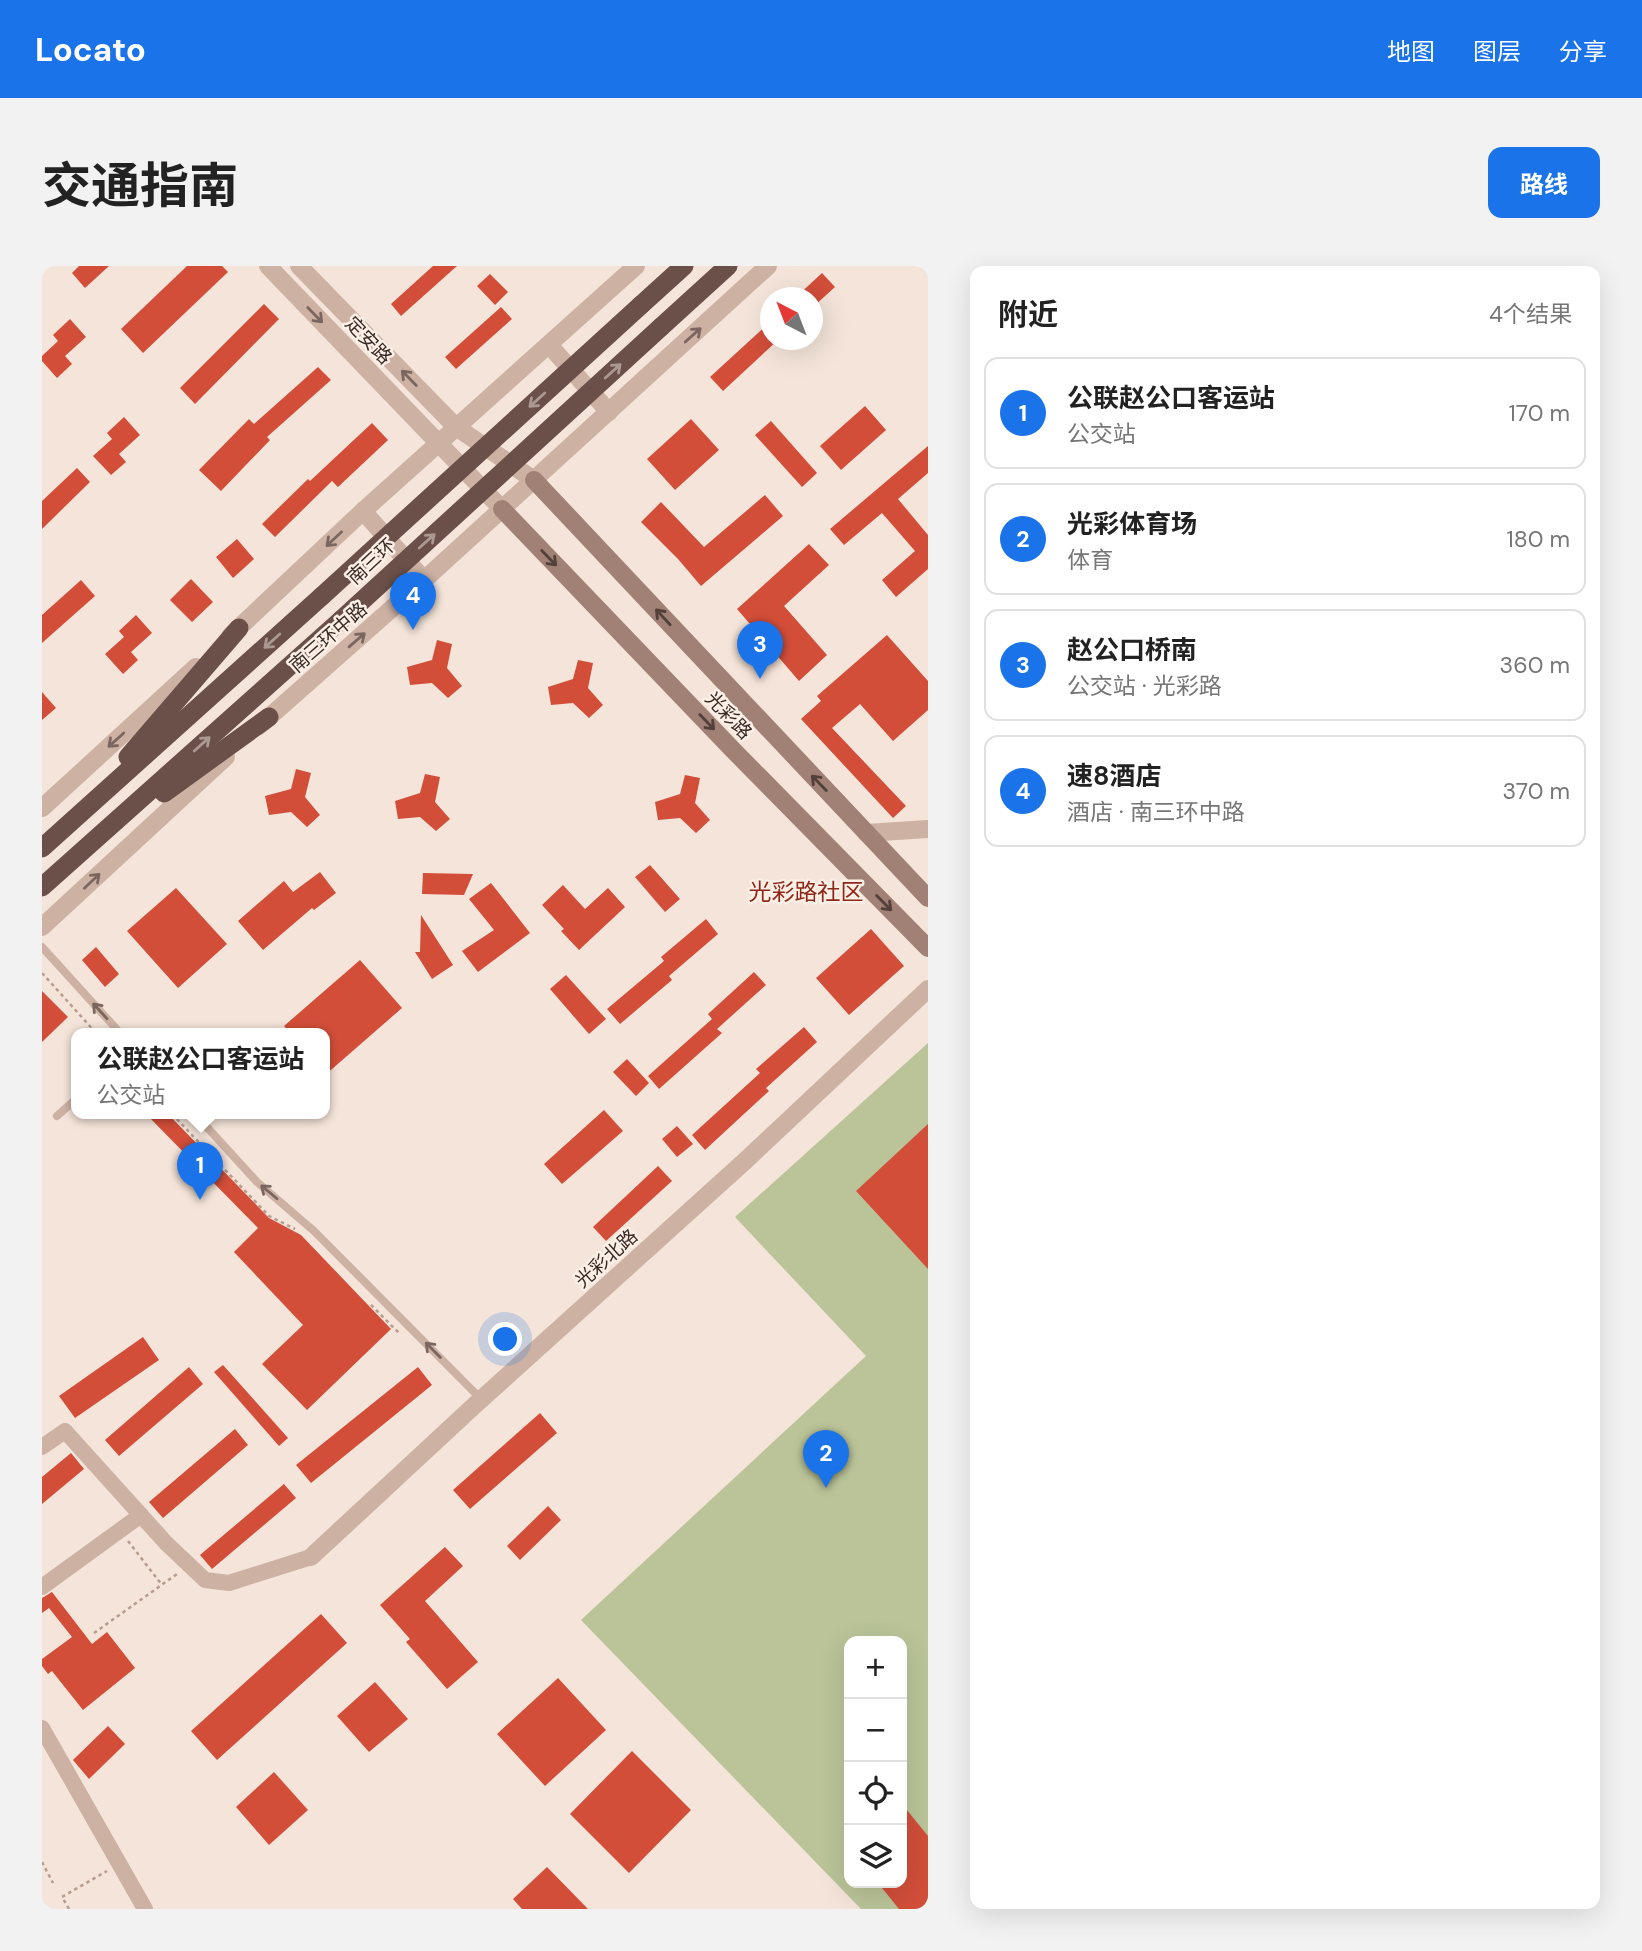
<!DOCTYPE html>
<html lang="zh">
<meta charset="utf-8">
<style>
:root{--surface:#fff;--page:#f2f2f2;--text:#222;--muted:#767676;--line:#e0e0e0;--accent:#1a73e8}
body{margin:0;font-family:"DM Sans","Noto Sans SC",sans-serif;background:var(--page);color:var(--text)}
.controls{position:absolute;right:21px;bottom:21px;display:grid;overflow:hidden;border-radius:14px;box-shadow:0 7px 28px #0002}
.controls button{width:63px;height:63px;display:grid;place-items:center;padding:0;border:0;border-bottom:2px solid var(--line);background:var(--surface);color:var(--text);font:35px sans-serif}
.compass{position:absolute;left:718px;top:21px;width:63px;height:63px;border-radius:50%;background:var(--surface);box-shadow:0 7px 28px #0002;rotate:318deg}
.you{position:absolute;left:464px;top:1074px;width:24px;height:24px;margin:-18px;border:5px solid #fff;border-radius:50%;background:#1a73e8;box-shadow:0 0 0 10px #1a73e833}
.badge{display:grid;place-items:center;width:46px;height:46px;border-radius:50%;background:var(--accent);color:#fff;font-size:23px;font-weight:700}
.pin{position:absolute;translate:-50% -58px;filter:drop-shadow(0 2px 4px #0008)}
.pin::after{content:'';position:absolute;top:37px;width:24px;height:21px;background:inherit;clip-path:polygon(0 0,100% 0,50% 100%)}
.popup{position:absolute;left:29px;top:762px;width:259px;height:91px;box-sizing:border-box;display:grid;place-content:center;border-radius:14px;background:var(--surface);filter:drop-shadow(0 2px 5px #0005);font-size:23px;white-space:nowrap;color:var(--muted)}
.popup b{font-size:26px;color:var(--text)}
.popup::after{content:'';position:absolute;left:50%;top:100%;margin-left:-14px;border:14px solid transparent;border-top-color:var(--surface)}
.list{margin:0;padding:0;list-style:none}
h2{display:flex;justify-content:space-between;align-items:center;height:91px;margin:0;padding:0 28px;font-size:30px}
h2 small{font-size:23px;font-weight:400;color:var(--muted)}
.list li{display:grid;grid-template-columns:46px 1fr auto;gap:21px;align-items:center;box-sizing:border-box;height:112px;margin:0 14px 14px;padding:0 14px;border:2px solid var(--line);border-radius:14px}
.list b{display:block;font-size:26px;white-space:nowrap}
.list p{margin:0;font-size:23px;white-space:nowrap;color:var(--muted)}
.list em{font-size:23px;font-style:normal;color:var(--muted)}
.icon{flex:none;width:38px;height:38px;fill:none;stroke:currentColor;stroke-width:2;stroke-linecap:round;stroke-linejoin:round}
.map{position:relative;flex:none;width:886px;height:1643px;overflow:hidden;border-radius:14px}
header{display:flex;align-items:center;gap:42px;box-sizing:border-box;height:98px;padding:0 35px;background:var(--accent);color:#fff}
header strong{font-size:33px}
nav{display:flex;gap:38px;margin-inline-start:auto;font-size:24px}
.intro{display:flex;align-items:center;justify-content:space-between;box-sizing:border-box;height:168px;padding:0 42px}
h1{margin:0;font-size:49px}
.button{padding:18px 32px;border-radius:14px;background:var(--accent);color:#fff;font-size:24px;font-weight:700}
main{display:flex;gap:42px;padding:0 42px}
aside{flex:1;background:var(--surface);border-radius:14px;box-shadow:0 7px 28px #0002}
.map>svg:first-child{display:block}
</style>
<header>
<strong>Locato</strong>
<nav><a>地图</a><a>图层</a><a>分享</a></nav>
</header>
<div class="intro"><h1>交通指南</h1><a class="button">路线</a></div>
<main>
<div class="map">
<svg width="886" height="1643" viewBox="0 0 886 1643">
<rect width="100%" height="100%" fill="#f4e4d9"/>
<path fill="#bac498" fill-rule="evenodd" d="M886 777V1643H819L539 1354 824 1090 693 951ZM807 1375H860V1617H807Z"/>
<g fill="#d24e39">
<path d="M37 0H67L43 22 30 7Z"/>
<path d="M145 0H180L186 6 101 87 79 63Z"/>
<path d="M391 0H415L359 50 349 38Z"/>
<path d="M780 7 793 21 771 41V32H753Z"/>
<path d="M448 8 466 26 453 39 435 20Z"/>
<path d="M222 38 237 53 153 138 138 122Z"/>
<path d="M459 41 470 53 414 103 403 91Z"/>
<path d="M28 53 44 71 23 90 30 98 15 112 0 95V90L16 75 11 69Z"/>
<path d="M729 55V74H736L681 125 668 111Z"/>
<path d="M276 101 289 114 225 171 228 174 179 225 157 204 207 153 212 158Z"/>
<path d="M823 140 844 164 799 204 778 180Z"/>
<path d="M82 151 98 169 77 188 84 196 69 209 51 190 70 173 65 167Z"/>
<path d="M649 153 677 184 633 224 605 193Z"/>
<path d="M729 155 775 207 760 221 713 169Z"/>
<path d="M330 157 346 174 296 221 290 215 233 271 220 258 266 213 268 215Z"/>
<path d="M886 180V207L856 233 886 269V303L854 331 840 314 873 285 840 247 802 279 788 263Z"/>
<path d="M35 202 48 216 0 263V235Z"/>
<path d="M723 229 741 250 659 320 636 293 599 256 619 236 662 281Z"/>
<path d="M195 273 212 293 191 312 174 291Z"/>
<path d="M767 278 787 299 742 340 785 389 757 415 695 343Z"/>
<path d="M149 313 171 336 150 356 128 334Z"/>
<path d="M39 314 53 330 0 377V349Z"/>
<path d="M94 349 110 367 89 386 96 394 81 408 63 388 82 371 77 365Z"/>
<path d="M845 369 886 415V444L851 475 818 438 790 462 864 540 851 552 759 453 779 435 775 430Z"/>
<path d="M395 374 410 378 405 402 420 420 406 432 390 417 368 419 365 401 390 394Z"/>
<path d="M536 394 551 397 546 422 561 439 547 452 531 437 509 439 506 421 531 413Z"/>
<path d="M0 426 14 442 0 454Z"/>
<path d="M254 503 269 507 263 531 278 549 265 561 249 546 227 549 223 530 249 523Z"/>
<path d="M383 508 398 511 393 536 408 553 394 565 378 551 356 553 353 535 378 527Z"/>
<path d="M643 509 658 512 653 537 668 554 654 567 638 552 616 554 613 536 638 528Z"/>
<path d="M608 599 638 633 623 646 593 611Z"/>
<path d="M278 606 294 627 272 644 270 642 221 684 196 655 242 615 251 626Z"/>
<path d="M381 607 431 608 422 629 380 628Z"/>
<path d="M449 617 488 667 436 706 420 685 452 664 427 633Z"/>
<path d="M521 619 543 643 566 622 583 641 537 684 519 665 522 663 500 639Z"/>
<path d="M134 622 185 678 136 722 85 665Z"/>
<path d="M379 649 411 699 390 713 373 686H378Z"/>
<path d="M664 653 676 668 627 710 630 714 578 758 565 743 622 695 619 691Z"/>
<path d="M829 663 862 700 807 749 774 712Z"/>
<path d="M54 681 77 708 63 721 40 694Z"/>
<path d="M318 694 360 742 282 810V768H249L242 760Z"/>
<path d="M712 706 724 719 675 763 680 767 617 823 606 810 670 753 666 748Z"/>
<path d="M524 709 564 753 547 768 508 723Z"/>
<path d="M0 725 26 751 0 776Z"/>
<path d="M762 761 775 776 724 822 727 825 663 884 650 869 718 807 714 803Z"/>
<path d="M585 793 607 817 594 830 571 806Z"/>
<path d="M562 844 581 865 520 918 502 898Z"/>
<path d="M104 848H126L227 952 259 969 349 1063 265 1144 220 1098 261 1059 192 986 216 962Z"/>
<path d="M886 858V1003L814 925Z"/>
<path d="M635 860 651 878 635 891 620 873Z"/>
<path d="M616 900 630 915 564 975 551 961Z"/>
<path d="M101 1071 117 1094 33 1152 17 1130Z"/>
<path d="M181 1099 246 1172 237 1180 172 1106Z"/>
<path d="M147 1101 161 1118 77 1190 63 1174Z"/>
<path d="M376 1101 390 1119 269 1217 254 1199Z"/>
<path d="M498 1147 515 1167 428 1243 411 1224Z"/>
<path d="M193 1163 206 1179 121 1252 107 1236Z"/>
<path d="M29 1187 42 1203 0 1238V1211Z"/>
<path d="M242 1218 254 1232 170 1303 158 1289Z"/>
<path d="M506 1240 519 1254 478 1294 465 1280Z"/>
<path d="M403 1281 421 1300 383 1335 436 1396 405 1423 364 1376 368 1373 338 1339Z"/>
<path d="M10 1326 50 1378 65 1366 93 1402 41 1444 10 1405 6 1408 0 1400V1393L30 1371 7 1342 0 1347V1332Z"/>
<path d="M279 1348 305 1377 175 1494 149 1465Z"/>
<path d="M516 1412 564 1464 503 1520 455 1468Z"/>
<path d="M333 1416 366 1453 327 1486 295 1450Z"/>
<path d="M66 1460 83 1478 47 1513 31 1494Z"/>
<path d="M590 1485 649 1544 587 1607 528 1548Z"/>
<path d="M232 1506 266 1544 227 1579 194 1541Z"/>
<path d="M860 1538 886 1570V1643H857L836 1617H860Z"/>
<path d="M505 1601 546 1643H480L471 1633Z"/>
</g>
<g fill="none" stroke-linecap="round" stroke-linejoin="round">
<g stroke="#b99c8e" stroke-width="2.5" stroke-dasharray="3.5 3.5" stroke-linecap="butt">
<path d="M0 707 55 768"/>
<path d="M130 848 227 950 253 963"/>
<path d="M329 1039 357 1067"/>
<path d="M86 1275 120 1319"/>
<path d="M52 1367 135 1308"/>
<path d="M0 1596 11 1617"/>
<path d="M27 1643 20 1631 65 1605"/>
</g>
<g stroke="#cdb2a4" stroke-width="8">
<path d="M0 681 79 768"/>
<path d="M153 848 215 916 272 965 439 1133"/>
<path d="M15 850 34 833"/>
</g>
<g stroke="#cdb2a4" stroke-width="16">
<path d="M0 1181 23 1165 124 1277 163 1314 187 1317 269 1291"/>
<path d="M0 1321 99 1249"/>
<path d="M0 1462 103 1643"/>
</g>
<g stroke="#cdb2a4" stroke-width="18">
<path d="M226 0 460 243"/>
<path d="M257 0 414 161 492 214"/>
<path d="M507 79 567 146"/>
<path d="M321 245 382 314"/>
<path d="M188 370 321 245 594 0"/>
<path d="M217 460 382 314 726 0"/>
<path d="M0 542 154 401"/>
<path d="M824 567 886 563"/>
<path d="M0 661 184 491"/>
<path d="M269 1291 434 1138 703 895 886 723"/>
</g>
<g stroke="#a18075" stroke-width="18">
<path d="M492 214 886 632"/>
<path d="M460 243 691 484 886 682"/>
</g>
<g stroke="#6a5049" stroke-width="19">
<path d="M599 39 642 0"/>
<path d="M619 61 686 0"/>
<path d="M86 491 197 362"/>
<path d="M122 527 227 451"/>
<path d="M0 582 280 330"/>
<path d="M0 621 299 354"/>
</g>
<g stroke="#6a5049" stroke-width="19">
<path d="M280 330 599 39"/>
<path d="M299 354 619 61"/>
</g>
</g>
<defs><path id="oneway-shaft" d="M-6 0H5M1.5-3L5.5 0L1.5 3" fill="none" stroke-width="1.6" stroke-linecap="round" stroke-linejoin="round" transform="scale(1.75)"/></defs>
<g stroke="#7b675f">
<use href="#oneway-shaft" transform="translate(273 49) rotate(46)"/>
<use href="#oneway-shaft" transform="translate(651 69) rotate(-42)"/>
<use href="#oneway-shaft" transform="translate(367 112) rotate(-134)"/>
<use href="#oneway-shaft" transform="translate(292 273) rotate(137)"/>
<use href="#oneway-shaft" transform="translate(315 374) rotate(-41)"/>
<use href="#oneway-shaft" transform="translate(74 474) rotate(138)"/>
<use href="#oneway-shaft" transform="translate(50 615) rotate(-43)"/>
<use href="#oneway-shaft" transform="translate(58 745) rotate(-132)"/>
<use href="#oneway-shaft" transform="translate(227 926) rotate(-140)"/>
<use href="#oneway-shaft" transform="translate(391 1084) rotate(-135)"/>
</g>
<g stroke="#ab9890">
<use href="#oneway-shaft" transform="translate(571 105) rotate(-42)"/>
<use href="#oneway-shaft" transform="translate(495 134) rotate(138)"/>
<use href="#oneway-shaft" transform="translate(385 275) rotate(-42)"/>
<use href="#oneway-shaft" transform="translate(230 375) rotate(138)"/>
<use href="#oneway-shaft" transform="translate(160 478) rotate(-42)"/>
</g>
<g stroke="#52403a">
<use href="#oneway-shaft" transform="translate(507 292) rotate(46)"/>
<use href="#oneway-shaft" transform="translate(621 351) rotate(-133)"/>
<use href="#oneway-shaft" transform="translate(665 456) rotate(46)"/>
<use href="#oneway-shaft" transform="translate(777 517) rotate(-134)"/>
<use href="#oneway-shaft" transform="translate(842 637) rotate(45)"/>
</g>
<g text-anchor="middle" stroke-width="5" stroke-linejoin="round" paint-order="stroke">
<g font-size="19" fill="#382a26" stroke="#fbefe6">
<text transform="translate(327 74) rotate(46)" y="7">定安路</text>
<text transform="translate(329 295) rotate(-43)" y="7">南三环</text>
<text transform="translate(286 371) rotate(-41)" y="7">南三环中路</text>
<text transform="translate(687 449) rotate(46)" y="7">光彩路</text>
<text transform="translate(564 992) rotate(-42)" y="7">光彩北路</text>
</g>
<g font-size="23" fill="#8e2717" stroke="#fbefe6">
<text x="764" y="634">光彩路社区</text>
</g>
</g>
</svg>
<div class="controls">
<button>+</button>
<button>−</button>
<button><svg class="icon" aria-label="locate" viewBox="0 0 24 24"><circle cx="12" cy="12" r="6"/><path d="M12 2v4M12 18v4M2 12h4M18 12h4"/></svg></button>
<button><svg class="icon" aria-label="layers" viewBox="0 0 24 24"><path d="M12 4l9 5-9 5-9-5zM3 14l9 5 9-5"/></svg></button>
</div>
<svg class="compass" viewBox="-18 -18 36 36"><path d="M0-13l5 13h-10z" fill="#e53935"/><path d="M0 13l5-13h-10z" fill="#767676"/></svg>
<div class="you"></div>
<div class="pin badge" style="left:158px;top:934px">1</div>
<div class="popup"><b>公联赵公口客运站</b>公交站</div>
<div class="pin badge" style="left:784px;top:1222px">2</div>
<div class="pin badge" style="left:718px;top:413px">3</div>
<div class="pin badge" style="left:371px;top:364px">4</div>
</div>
<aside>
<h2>附近<small>4个结果</small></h2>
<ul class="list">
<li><span class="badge">1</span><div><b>公联赵公口客运站</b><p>公交站</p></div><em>170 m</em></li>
<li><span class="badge">2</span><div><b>光彩体育场</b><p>体育</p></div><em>180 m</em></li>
<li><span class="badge">3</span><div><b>赵公口桥南</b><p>公交站 · 光彩路</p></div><em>360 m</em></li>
<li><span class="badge">4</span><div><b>速8酒店</b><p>酒店 · 南三环中路</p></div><em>370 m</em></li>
</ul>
</aside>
</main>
